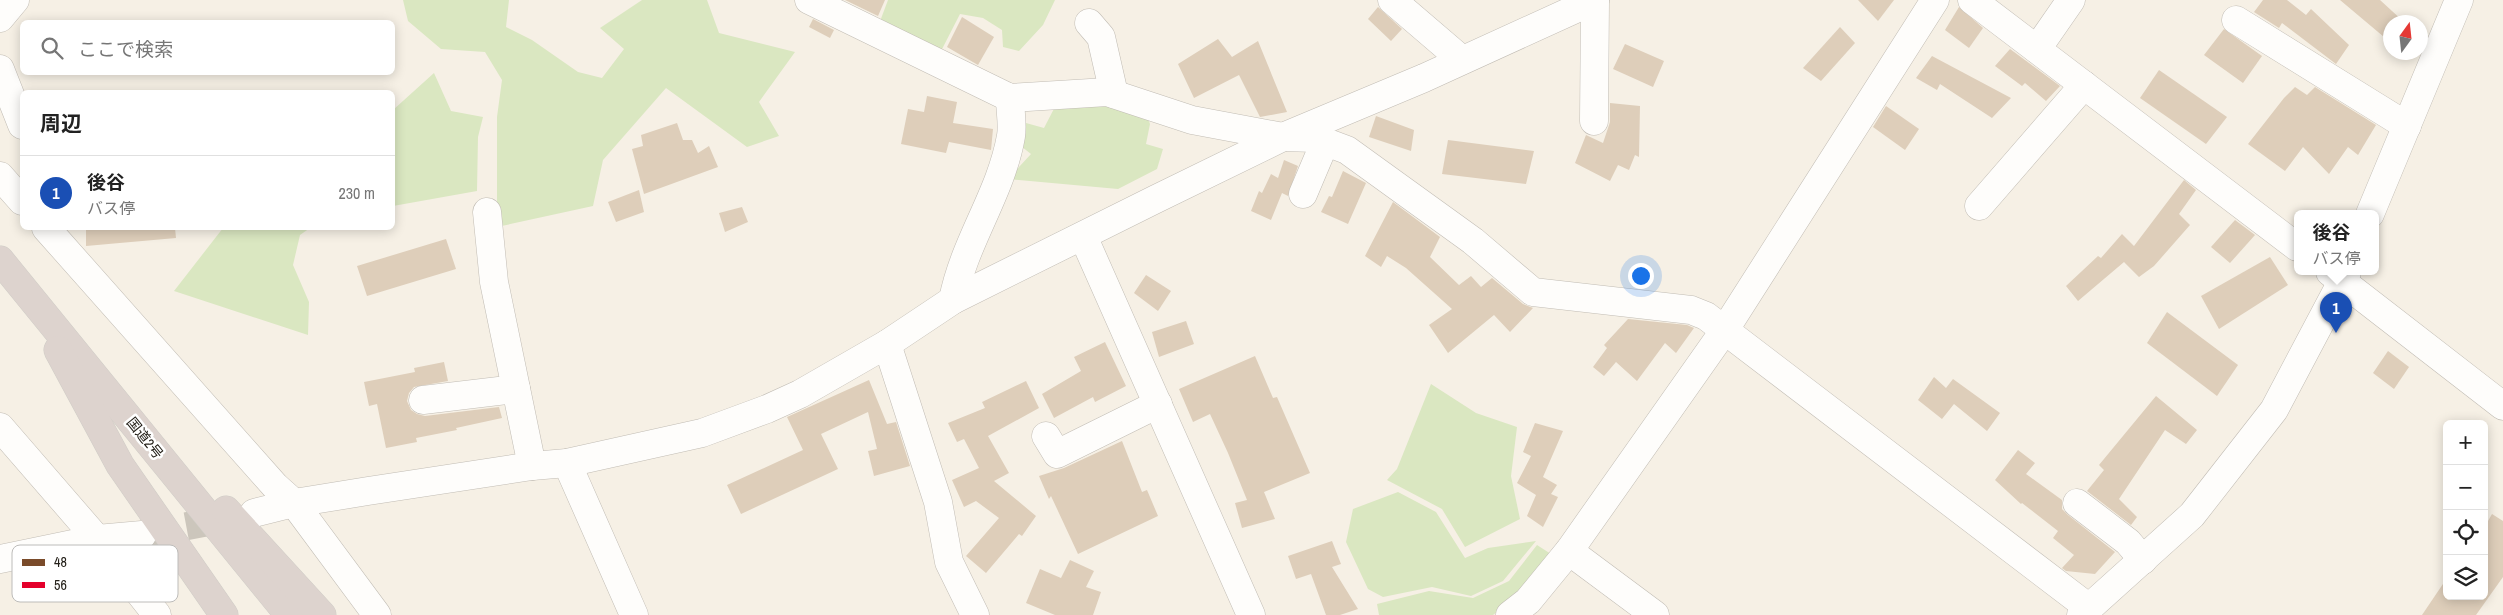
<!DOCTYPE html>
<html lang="ja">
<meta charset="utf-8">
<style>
:root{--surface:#fff;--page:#f2f2f2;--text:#222;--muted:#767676;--line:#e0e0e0;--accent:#d93025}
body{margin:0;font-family:"Archivo Narrow","Noto Sans JP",sans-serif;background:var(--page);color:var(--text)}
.controls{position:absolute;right:15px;bottom:15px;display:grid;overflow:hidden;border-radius:8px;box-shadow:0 2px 12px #0003}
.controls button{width:45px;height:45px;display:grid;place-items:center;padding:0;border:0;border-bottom:1px solid var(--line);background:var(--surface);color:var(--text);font:25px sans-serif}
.compass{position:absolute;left:2383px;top:15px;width:45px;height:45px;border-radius:50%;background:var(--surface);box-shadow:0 2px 12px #0003;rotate:15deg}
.you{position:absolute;left:1640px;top:275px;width:18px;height:18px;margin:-12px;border:4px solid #fff;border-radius:50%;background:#1a73e8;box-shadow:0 0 0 8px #1a73e833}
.badge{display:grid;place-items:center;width:32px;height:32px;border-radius:50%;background:var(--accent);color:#fff;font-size:16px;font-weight:700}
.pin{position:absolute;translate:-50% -41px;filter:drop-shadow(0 1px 2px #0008)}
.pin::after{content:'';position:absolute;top:26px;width:18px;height:15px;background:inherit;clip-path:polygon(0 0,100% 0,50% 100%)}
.popup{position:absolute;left:2294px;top:210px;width:85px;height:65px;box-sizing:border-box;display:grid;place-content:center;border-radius:8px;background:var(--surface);filter:drop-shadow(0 1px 4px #0005);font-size:16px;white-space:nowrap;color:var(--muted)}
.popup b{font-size:19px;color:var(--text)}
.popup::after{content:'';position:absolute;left:50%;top:100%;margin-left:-10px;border:10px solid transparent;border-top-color:var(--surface)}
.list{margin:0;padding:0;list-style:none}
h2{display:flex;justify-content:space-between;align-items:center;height:65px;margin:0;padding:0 20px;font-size:21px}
h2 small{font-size:16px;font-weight:400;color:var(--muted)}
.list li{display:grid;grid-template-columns:32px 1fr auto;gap:15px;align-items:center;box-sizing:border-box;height:75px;padding:0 20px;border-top:1px solid var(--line)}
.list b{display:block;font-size:19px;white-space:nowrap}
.list p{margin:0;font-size:16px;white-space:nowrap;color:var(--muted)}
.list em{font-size:16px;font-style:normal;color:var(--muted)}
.icon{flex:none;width:28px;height:28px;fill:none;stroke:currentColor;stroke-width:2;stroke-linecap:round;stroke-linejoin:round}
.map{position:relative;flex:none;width:2503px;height:615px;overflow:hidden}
.search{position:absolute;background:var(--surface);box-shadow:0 2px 12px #0003;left:20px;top:20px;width:375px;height:55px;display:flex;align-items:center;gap:12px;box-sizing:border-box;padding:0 18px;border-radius:8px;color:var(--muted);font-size:19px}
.panel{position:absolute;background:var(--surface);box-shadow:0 2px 12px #0003;left:20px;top:90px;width:375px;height:140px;border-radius:8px}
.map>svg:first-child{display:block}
</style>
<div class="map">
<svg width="2503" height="615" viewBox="0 0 2503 615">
<rect width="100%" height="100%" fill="#f6f0e5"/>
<g fill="#dae7c1">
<path d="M403 0H509L506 27 532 40 578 72 602 78 624 49 600 28 642 0H707L719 33 795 52 759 102 779 136 747 147 666 88 603 160 593 206 497 227V117L502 80 485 52 441 49 408 21Z"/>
<path d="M888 0H1055L1043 25 1019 51 1003 47 1002 30 983 18 960 14 939 55 879 24Z"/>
<path d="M434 73 451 111 483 117 478 137 477 191 393 206V110Z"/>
<path d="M1058 101 1144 107 1150 124 1146 144 1163 149 1157 169 1118 189 1008 179 1031 154 1017 143V138L1026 123 1044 128Z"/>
<path d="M223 228H310L300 235 293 265 309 302 308 335 174 291Z"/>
<path d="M1431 384 1476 413 1517 427 1511 476 1520 519 1465 547 1442 509 1387 480 1397 469Z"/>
<path d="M1398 492 1436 512 1465 558 1488 548 1536 541 1503 581 1471 596 1432 587 1383 597 1368 589 1346 542 1353 509Z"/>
<path d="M1537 545 1551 554 1521 593 1493 615H1379L1377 604 1429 591 1473 598 1509 581Z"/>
</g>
<g fill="#deceba">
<path d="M845 0H885L878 16Z"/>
<path d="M1858 0H1894L1878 21Z"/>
<path d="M2263 0H2287L2306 15 2311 9 2349 45 2336 64 2282 23 2279 28 2254 12Z"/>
<path d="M2340 0H2380L2404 22H2390V28L2384 37Z"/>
<path d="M1378 7 1402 29 1391 41 1368 19Z"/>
<path d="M1959 7 1983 28 1969 48 1945 30Z"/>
<path d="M962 17 994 37 978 65 947 47Z"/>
<path d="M813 19 834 30 830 38 809 27Z"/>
<path d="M1840 27 1855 43 1821 81 1803 68Z"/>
<path d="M2224 29 2262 56 2243 83 2204 55Z"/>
<path d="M1218 39 1232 57 1258 41 1287 112 1260 117 1239 75 1194 98 1178 64Z"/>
<path d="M1625 44 1664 61 1653 87 1613 69Z"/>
<path d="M2010 49 2060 86 2046 101 2025 83 2022 86 1995 66Z"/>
<path d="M1932 56 2011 98 1992 118 1940 84 1937 90 1916 78Z"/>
<path d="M2159 70 2227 117 2206 144 2140 98Z"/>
<path d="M2295 87 2307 95 2315 87 2376 125 2358 155 2348 147 2329 174 2303 147 2285 171 2248 144 2284 98Z"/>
<path d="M927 96 957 102 953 123 993 129 991 150 949 142 946 153 901 144 908 109 924 112Z"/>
<path d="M1610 103 1640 106 1639 157 1635 155 1629 170 1618 165 1610 181 1575 163 1586 135 1603 143 1610 122Z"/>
<path d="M1886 106 1919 129 1905 150 1873 127Z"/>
<path d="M1376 116 1414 130 1411 151 1369 137Z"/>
<path d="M677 123 683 140H692L698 153 709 146 718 167 644 194 632 149 643 146 641 135Z"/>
<path d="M1448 140 1534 151 1526 184 1442 174Z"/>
<path d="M1284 160 1298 166 1288 196 1282 193 1271 220 1251 211 1259 191 1262 193 1271 174 1278 178Z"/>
<path d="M1343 171 1366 183 1348 224 1321 212 1329 196 1332 197Z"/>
<path d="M2184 180 2196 190 2179 214 2190 225 2154 266 2139 277 2124 262 2078 301 2066 286 2098 256 2101 258 2122 234 2134 246Z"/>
<path d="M639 190 644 212 616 222 608 202Z"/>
<path d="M1393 202 1440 237 1430 257 1459 285 1471 276 1481 287 1492 278 1523 304 1533 308 1510 332 1494 315 1448 353 1429 325 1452 309 1406 268 1387 256 1381 267 1365 256Z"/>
<path d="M742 207 748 222 725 232 719 213Z"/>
<path d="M2235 220 2255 235 2230 263 2211 247Z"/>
<path d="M86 228H175L176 238 86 246Z"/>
<path d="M446 239 456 269 367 296 357 266Z"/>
<path d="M2270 257 2288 285 2219 329 2201 296Z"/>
<path d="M1146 275 1171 291 1158 311 1134 293Z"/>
<path d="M2167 312 2238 365 2217 396 2147 343Z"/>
<path d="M1628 319 1687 325 1694 328 1676 353 1665 343 1637 381 1616 362 1604 376 1593 367 1607 348 1604 345Z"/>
<path d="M1186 321 1194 344 1159 357 1152 332Z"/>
<path d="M1105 342 1126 386 1095 402 1093 397 1054 418 1042 394 1081 371 1074 357Z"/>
<path d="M2388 351 2409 367 2394 389 2373 373Z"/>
<path d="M1255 356 1273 398 1277 397 1310 473 1264 492 1275 519 1242 528 1235 503 1247 500 1228 453 1210 414 1193 422 1179 389Z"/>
<path d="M444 362 448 381 414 387 409 393 407 401 411 410 417 414 425 416 499 407 502 418 456 428 457 430 416 438 417 442 386 448 377 404 369 406 364 382 415 372 414 368Z"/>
<path d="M1934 377 1946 388 1953 379 2000 413 1987 431 1954 404 1942 419 1918 400Z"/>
<path d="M869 380 887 424 896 422 910 466 874 476 868 451 877 449 868 412 821 434 838 469 741 514 727 485 803 450 787 417Z"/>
<path d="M1026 381 1039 408 988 436 1009 473 994 481 1036 516 1022 536 1019 534 986 573 966 556 999 518 976 501 964 507 952 480 979 468 964 439 957 442 948 423 985 408 982 402Z"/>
<path d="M2156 396 2197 430 2186 444 2165 430 2119 499 2137 517 2131 525 2087 491 2104 470 2099 465Z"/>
<path d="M1535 423 1563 431 1543 477 1557 485 1551 494 1558 497 1543 527 1527 516 1536 495 1517 483 1531 456 1523 452Z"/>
<path d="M1122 441 1142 492 1147 490 1158 516 1078 554 1051 496 1049 499 1039 476 1064 468Z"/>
<path d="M2018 450 2035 463 2026 474 2062 500V509L2068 515 2115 552 2095 574 2066 571 2062 568 2074 555 2053 538 2058 531 2022 503 2021 504 1995 480Z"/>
<path d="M2492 514 2503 521V577L2476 615H2422L2447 578V596H2484V528Z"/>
<path d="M1332 541 1341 564 1332 567 1358 609 1340 615H1326L1311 574 1296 579 1288 556Z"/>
<path d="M1070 560 1094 571 1086 587 1101 592 1093 615H1055L1026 603 1040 569 1061 578Z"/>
</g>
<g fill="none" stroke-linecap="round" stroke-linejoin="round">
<path stroke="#ccc6bc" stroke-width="28" stroke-dasharray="28 14" stroke-linecap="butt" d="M145 534 235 517"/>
<defs>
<g id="minor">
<path d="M809 0 1010 98 1107 92 1192 120 1283 137 1315 138 1347 150 1473 241 1533 292 1691 310 1706 316 2089 608"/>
<path d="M1392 0 1462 60"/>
<path d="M1972 0 2297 247"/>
<path d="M0 18 15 0"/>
<path d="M2236 20 2407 126"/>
<path d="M1089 23 1101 37 1114 94"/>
<path d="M2037 49 2071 0"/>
<path d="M0 69 22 125"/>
<path d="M1594 121 1595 0"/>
<path d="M0 176 22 201"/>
<path d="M1303 194 1325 142"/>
<path d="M1979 206 2084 85"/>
<path d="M487 212 494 282 532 466"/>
<path d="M2370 214 2459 0"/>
<path d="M46 228 275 486 294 503 377 615"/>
<path d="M1083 236 1251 615"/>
<path d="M2330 272 2503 406"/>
<path d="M953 300C964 242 1001 194 1011 136 1013 124 1010 110 1010 98"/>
<path d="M887 344 938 502 949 562 975 615"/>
<path d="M423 400 516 389"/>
<path d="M0 427 97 539 157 615"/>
<path d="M1046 436 1057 454 1158 404"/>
<path d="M567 463 634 615"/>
<path d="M2077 503 2128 542 2143 560"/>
<path d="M254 513 294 503 368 491 532 466 567 463 702 433 767 409 800 394 887 344 953 300 1156 199 1283 137 1424 78 1595 0"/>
<path d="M1569 551 1655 615"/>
<path d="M0 559 97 539 142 535"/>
<path d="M1510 615 1528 601 1569 551 1724 331 1935 0"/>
<path d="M2081 615 2192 515 2274 410 2347 272"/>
</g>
<g id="highway">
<path d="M0 260 289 615"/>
<path d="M58 350 120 465 224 615"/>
<path d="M226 510 322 615"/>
</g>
</defs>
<use href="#minor" stroke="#c1bcb4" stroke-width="29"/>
<use href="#highway" stroke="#d0cdc7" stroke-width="29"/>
<use href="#minor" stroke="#fefdfb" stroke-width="28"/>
<use href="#highway" stroke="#ddd3ce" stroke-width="28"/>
</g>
<g text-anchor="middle" stroke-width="5" stroke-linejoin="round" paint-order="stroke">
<g font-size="14" fill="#242019" stroke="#fff">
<text transform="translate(145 438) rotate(51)" y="5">国道2号</text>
</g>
</g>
<rect x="12" y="545" width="166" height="57" rx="8" fill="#fff" stroke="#bdbcba" stroke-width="1"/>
<rect x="22" y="559" width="23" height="7" fill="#7a4b2a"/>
<rect x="22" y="582" width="23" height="6" fill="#e4002b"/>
<g font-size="14" fill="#242019">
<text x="54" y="567">48</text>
<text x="54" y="590">56</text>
</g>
</svg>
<div class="controls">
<button>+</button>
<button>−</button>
<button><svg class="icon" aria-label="locate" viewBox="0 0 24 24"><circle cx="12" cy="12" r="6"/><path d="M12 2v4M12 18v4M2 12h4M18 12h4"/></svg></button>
<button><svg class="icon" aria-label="layers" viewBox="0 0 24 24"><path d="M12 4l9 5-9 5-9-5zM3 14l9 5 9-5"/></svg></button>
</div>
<svg class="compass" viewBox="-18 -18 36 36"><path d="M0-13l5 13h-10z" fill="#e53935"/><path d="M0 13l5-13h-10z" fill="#767676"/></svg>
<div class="you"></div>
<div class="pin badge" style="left:2336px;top:333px;background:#1a4fb4">1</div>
<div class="popup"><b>後谷</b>バス停</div>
<div class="search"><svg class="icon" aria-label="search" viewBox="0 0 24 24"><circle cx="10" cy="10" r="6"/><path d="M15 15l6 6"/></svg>ここで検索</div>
<section class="panel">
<h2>周辺<small></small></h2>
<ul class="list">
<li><span class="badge" style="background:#1a4fb4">1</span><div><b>後谷</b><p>バス停</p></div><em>230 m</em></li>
</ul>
</section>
</div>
